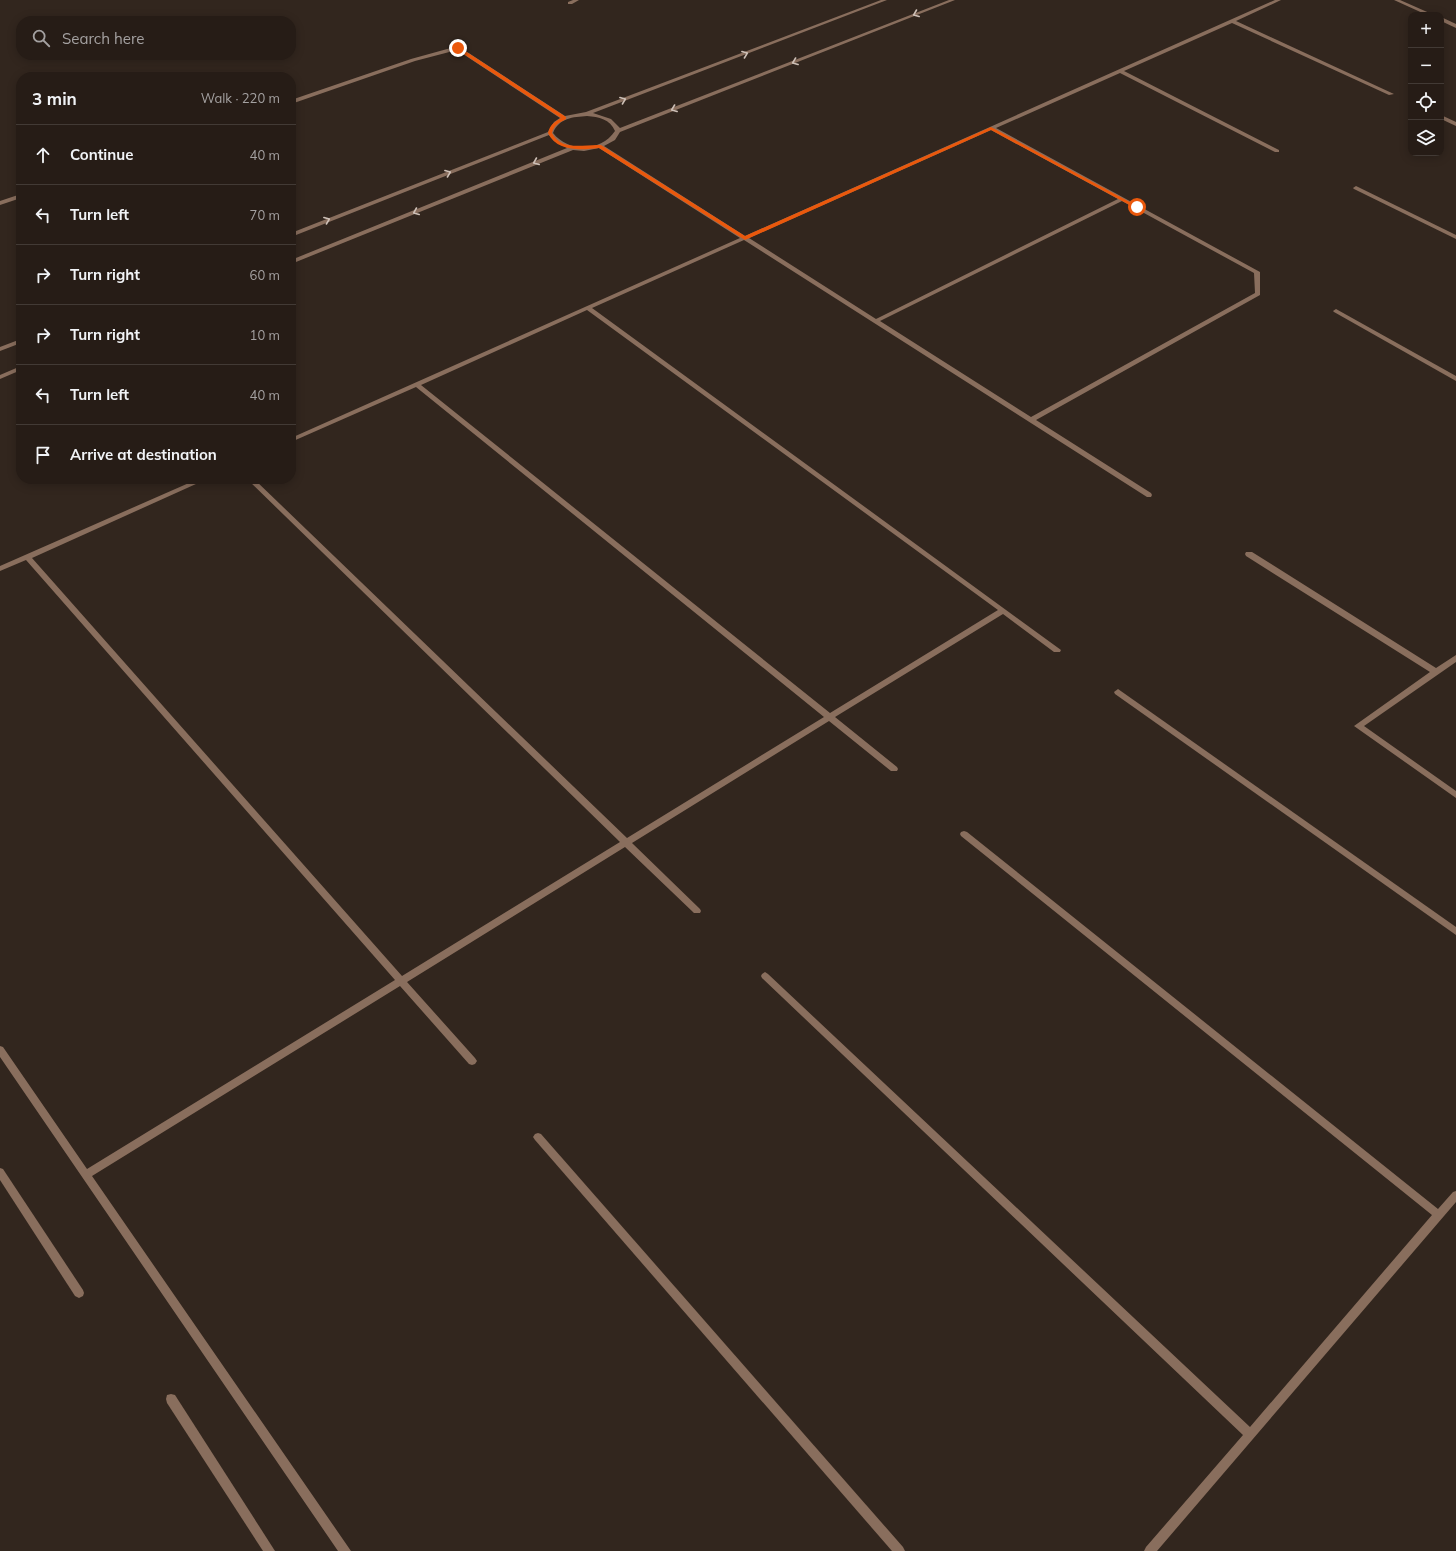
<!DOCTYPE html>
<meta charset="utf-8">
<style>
:root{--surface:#261c16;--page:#322923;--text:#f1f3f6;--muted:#a4a1a1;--line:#423a35}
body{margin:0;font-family:Mulish,sans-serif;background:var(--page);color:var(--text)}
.controls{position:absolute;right:12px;top:12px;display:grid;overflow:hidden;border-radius:8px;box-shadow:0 2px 10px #0003}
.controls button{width:36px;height:36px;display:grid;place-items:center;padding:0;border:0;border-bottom:1px solid var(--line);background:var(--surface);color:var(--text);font:20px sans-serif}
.stop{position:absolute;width:12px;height:12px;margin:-9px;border:3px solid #ea580c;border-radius:50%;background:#fff}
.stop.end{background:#ea580c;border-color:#fff;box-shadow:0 1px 4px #0008}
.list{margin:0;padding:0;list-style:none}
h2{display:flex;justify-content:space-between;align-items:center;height:52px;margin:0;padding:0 16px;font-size:17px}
h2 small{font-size:13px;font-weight:400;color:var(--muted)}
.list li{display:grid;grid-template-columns:26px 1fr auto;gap:12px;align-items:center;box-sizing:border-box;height:60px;padding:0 16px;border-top:1px solid var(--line)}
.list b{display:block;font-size:15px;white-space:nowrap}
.list em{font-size:13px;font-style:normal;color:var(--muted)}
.icon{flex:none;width:22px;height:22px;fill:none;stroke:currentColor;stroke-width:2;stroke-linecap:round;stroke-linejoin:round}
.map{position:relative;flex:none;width:1456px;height:1551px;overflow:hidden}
.search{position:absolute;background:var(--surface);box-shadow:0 2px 10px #0003;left:16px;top:16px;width:280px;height:44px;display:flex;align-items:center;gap:10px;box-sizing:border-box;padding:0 14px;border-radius:16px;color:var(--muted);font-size:15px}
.panel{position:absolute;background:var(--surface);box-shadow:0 2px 10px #0003;left:16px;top:72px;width:280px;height:412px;border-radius:16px}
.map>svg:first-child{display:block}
</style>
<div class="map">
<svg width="1456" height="1551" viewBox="0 0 1456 1551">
<rect width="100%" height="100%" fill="#32261e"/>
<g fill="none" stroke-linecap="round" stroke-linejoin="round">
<g fill="#896e5d" fill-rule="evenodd">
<path d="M573 0H579L572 4H568V2Z"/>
<path d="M881 0H887L593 113 611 119 620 128 949 0H955L620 132 615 140 604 146 745 236 1275 0H1281L1236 21 1394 94 1389 95 1232 23 1124 71 1279 150V152H1275L1120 73 996 128 1260 272V295L1036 420 1151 493 1152 495 1151 497H1147L744 240 592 308 1061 650 1060 652H1054L1003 614 835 717 897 767 898 769 897 771H891L829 721 632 843 700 909 701 911 700 913H694L625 847 407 982 475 1058 477 1061 475 1064 472 1065 469 1064 400 986 92 1176 351 1551H338L0 1057V1046L3 1047 87 1169 395 980 26 560 0 571V566L198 479H207L32 558 402 976 620 842 247 479H254L627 838 824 717 416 387 291 442V438L740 238 599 148 584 151 573 150 291 264V260L567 148 554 141 549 135 291 237V233L548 132 554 122 560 118 457 50 415 61 291 104V100L411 59 458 46 565 116 586 112ZM587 116C599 117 610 119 615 131 601 152 569 153 553 133 559 118 573 117 587 116ZM991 130 1118 199 876 319 749 238ZM1122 201 1254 273 1255 293 1031 417 880 321ZM587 310 998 610 830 713 421 385Z"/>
<path d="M1394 0H1400L1434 15H1427Z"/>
<path d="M1441 17 1456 24V28L1441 21Z"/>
<path d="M1441 115 1456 122V126L1441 119Z"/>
<path d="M1356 186 1456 235V239L1354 189 1353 188Z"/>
<path d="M21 194V198L0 205V201Z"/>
<path d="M1336 309 1456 376V381L1334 312 1333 311Z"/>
<path d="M21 339V343L0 351V347Z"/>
<path d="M21 366V370L0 379V375Z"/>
<path d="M1246 552H1252L1436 668 1456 655V662L1364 726 1456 791V798L1354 726 1430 672 1246 556 1245 554Z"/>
<path d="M1118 689 1456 927V935L1115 694 1114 692Z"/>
<path d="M964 831 967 832 1438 1209 1453 1192 1456 1191V1202L1157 1551H1144L1146 1547 1243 1435 762 978 761 976 762 974 765 972 768 974 1250 1427 1432 1215 961 836 960 834 961 832Z"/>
<path d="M538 1133 541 1134 903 1547 905 1551H892L535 1140 533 1137 535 1134Z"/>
<path d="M0 1168 3 1169 83 1290 84 1293 83 1296 79 1298 75 1296 0 1180Z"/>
<path d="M171 1394 175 1395 275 1551H263L167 1403 166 1399 167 1395Z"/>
</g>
</g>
<defs><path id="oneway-chevron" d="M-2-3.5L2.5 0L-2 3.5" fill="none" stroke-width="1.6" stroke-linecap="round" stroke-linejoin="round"/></defs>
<g stroke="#cec0b7">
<use href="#oneway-chevron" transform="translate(916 14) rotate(158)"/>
<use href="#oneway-chevron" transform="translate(745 54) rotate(-21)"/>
<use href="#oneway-chevron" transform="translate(795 62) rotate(159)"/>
<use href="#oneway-chevron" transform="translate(623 100) rotate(-21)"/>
<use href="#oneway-chevron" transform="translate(674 109) rotate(159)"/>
<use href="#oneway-chevron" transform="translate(536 162) rotate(157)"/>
<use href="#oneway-chevron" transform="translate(448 173) rotate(-21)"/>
<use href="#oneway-chevron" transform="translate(416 212) rotate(157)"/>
<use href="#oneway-chevron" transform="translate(327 220) rotate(-21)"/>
</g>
<path fill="#ea580c" d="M456 47H459L566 117V119C559 123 554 125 552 133 562 152 584 144 601 145L745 236 991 127 1139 207 1135 208 991 130 745 240 599 148C581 150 557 152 548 133 550 125 554 122 561 118L456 49Z"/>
</svg>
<div class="controls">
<button>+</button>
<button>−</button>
<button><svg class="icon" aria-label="locate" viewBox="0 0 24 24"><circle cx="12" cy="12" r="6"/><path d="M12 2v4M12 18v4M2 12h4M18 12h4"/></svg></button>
<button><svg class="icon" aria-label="layers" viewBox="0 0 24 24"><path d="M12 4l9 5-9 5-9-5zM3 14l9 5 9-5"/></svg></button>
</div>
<div class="stop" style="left:1137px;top:207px"></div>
<div class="stop end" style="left:458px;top:48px"></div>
<div class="search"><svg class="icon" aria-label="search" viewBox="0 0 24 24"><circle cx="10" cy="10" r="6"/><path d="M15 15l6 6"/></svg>Search here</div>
<section class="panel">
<h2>3 min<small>Walk · 220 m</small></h2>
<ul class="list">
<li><svg class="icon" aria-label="ahead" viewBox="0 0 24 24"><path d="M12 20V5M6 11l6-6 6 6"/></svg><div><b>Continue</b></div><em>40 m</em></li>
<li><svg class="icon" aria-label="left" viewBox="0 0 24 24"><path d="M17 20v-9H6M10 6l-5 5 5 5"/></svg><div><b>Turn left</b></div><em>70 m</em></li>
<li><svg class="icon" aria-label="right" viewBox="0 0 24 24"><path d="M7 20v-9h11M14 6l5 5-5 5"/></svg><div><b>Turn right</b></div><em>60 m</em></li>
<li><svg class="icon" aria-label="right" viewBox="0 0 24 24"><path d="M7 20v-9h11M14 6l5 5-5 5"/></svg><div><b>Turn right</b></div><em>10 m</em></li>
<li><svg class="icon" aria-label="left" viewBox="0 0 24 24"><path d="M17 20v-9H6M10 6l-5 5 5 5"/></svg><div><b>Turn left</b></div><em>40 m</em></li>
<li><svg class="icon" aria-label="arrive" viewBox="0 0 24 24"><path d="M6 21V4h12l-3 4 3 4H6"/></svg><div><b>Arrive at destination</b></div></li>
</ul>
</section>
</div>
